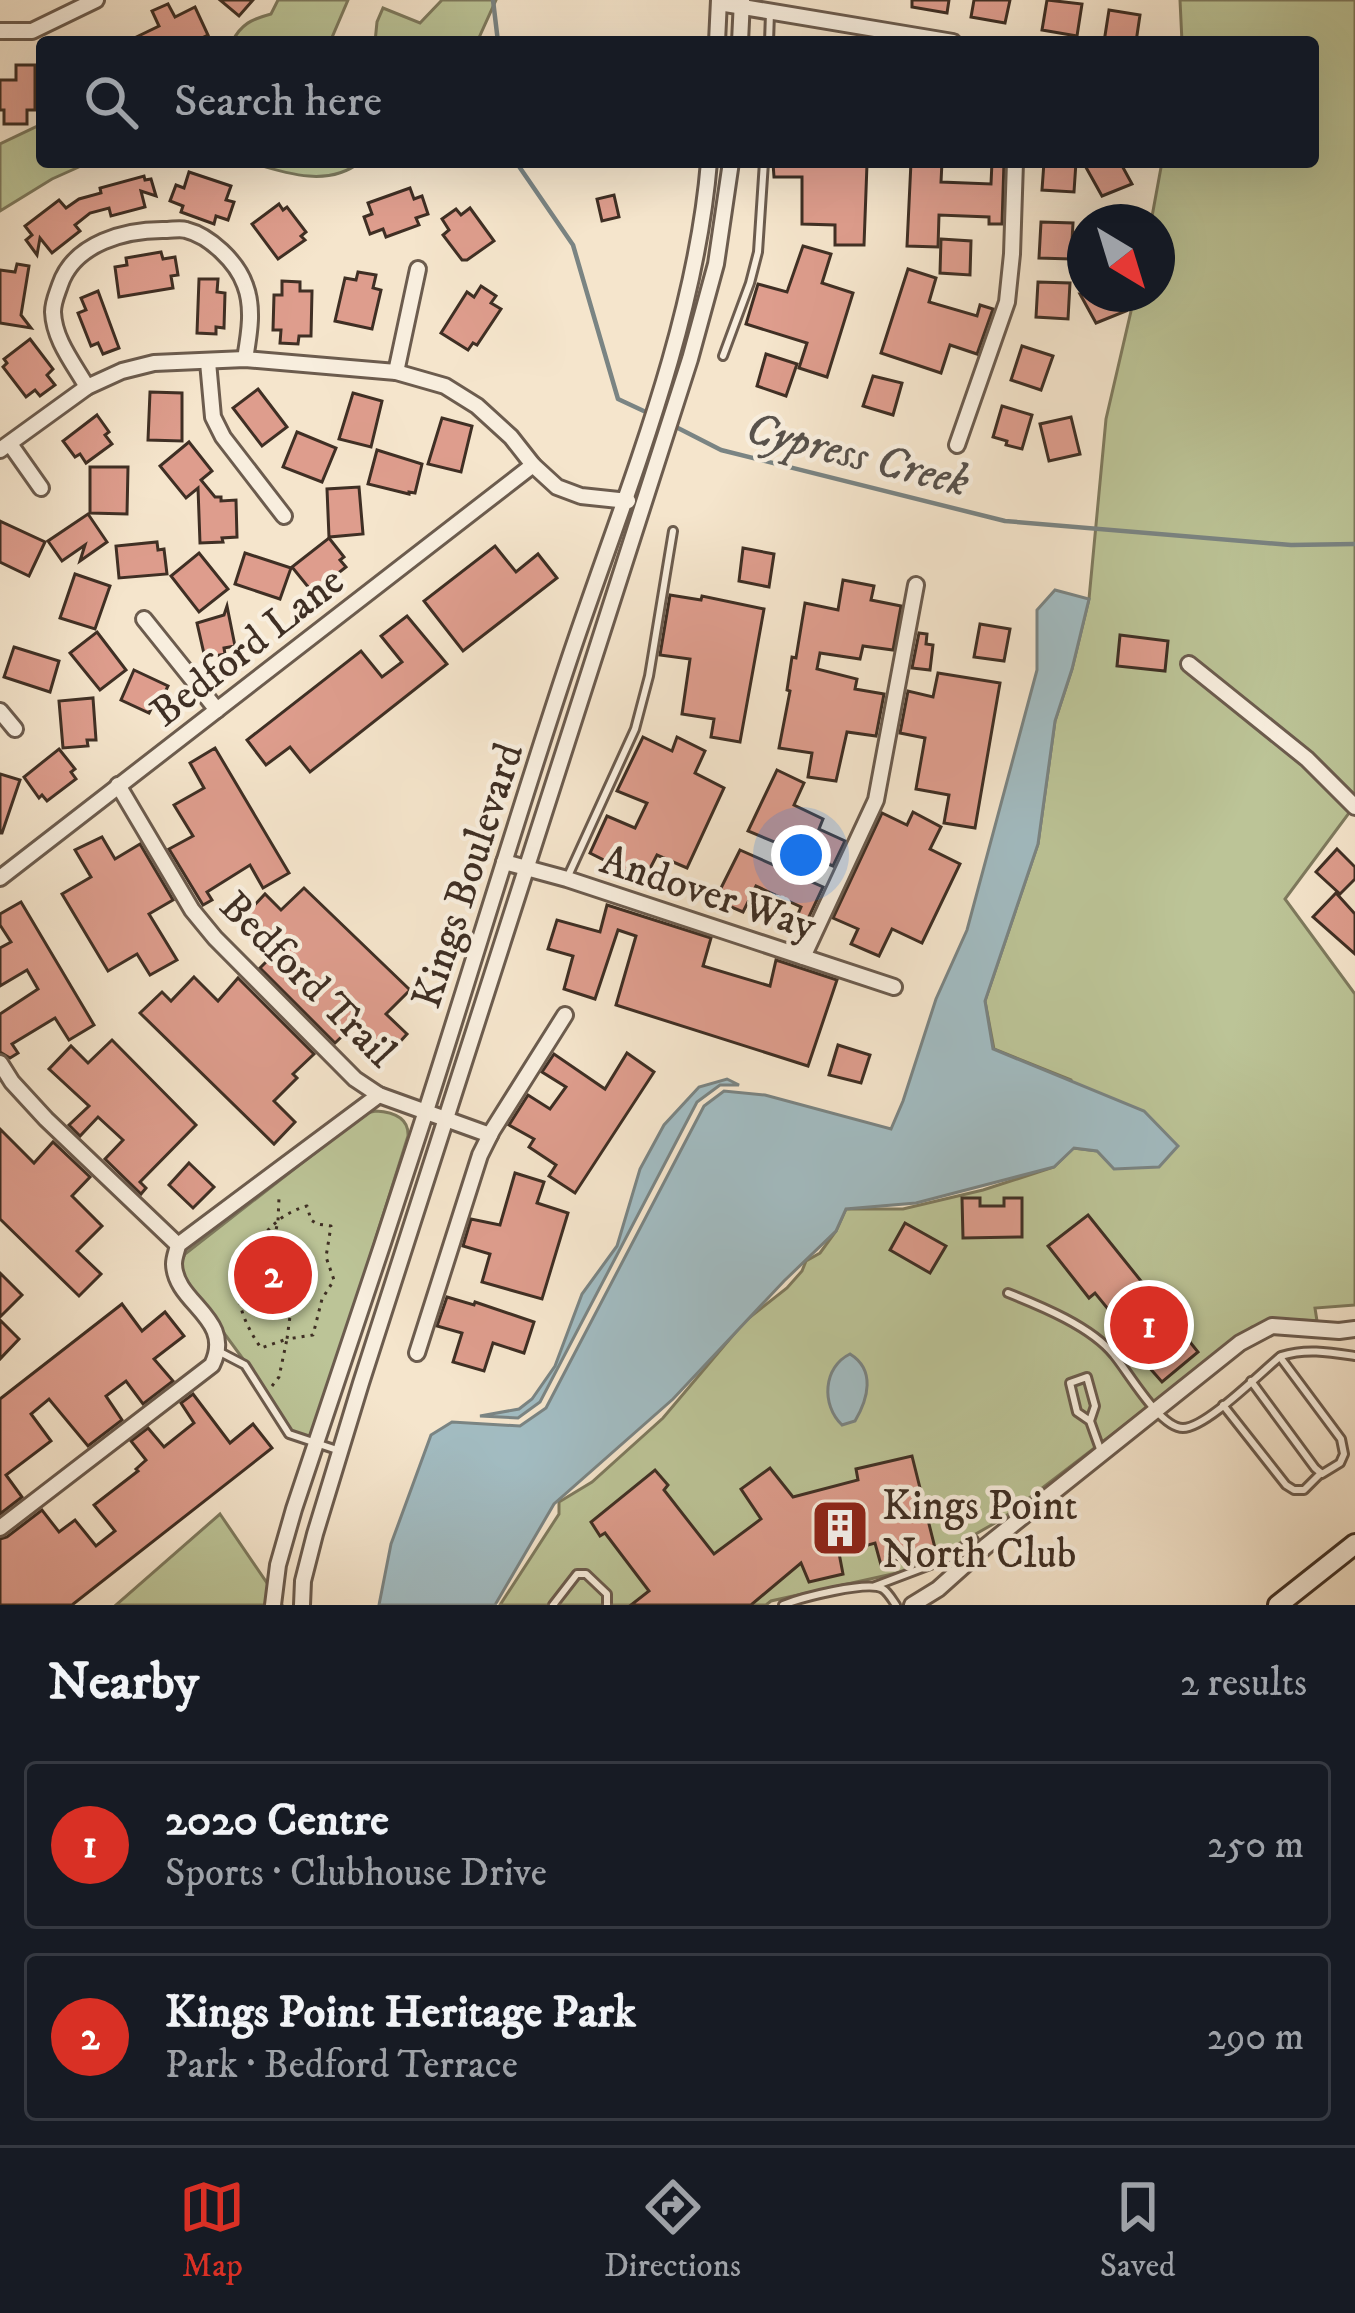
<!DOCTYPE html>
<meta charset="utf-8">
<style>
:root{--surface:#171b24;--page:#20242c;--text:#f1f3f6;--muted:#9ea1a6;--line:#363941;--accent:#d93025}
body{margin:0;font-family:"IM FELL DW Pica",serif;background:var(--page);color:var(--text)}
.compass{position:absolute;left:1067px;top:204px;width:108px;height:108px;border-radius:50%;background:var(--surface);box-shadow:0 12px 48px #0002;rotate:142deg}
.you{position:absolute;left:801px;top:855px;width:42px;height:42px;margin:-30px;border:9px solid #fff;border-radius:50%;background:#1a73e8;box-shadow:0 0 0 18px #1a73e833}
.badge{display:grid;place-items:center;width:78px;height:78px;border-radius:50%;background:var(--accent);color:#fff;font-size:39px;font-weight:700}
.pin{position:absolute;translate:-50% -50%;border:6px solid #fff;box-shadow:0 3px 12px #0006}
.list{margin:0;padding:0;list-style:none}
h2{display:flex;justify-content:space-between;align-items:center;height:156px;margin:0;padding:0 48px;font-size:51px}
h2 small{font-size:39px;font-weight:400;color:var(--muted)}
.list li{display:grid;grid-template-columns:78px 1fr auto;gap:36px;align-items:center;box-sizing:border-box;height:168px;margin:0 24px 24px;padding:0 24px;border:3px solid var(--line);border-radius:12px}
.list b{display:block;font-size:45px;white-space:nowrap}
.list p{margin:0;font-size:39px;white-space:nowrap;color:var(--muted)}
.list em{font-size:39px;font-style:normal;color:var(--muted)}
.icon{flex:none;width:66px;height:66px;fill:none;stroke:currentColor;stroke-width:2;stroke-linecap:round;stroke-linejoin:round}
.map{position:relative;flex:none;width:1355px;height:1605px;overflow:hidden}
.search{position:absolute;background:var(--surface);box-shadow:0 12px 48px #0002;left:36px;right:36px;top:36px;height:132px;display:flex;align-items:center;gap:30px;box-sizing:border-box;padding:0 42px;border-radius:12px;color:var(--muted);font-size:45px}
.sheet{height:540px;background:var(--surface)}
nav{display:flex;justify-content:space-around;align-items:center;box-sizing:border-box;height:168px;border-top:3px solid var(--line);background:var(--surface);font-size:33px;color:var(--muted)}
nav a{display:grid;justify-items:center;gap:6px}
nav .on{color:var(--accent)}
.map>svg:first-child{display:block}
</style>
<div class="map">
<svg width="1355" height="1605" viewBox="0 0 1355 1605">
<rect width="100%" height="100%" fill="#f5e5cc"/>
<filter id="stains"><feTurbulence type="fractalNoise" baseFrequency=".00167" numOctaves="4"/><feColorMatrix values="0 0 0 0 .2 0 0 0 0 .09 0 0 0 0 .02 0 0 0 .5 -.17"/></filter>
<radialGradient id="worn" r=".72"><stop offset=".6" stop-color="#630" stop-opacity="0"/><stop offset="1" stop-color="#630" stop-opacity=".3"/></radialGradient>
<g fill="#bcc497" stroke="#7e7a5e" stroke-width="3">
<path d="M278 0H348L330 42H232C241 24 252 19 271 14Z"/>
<path d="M442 0H496L477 42H375L377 22 383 8 420 23Z"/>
<path d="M1180 0H1355V805L1285 899 1355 994V1305L1315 1308 1317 1321 1282 1319 1252 1327 1002 1519 960 1543 941 1558 906 1571 771 1601 766 1605H500L559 1514V1502L592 1482 663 1418 745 1321 787 1288 802 1271 806 1261 820 1253 836 1231 846 1209H903L983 1190 1054 1167 1073 1148 1097 1151 1071 1080 994 1049 985 1001 1038 844 1055 721 1072 669 1089 599 1106 419 1135 294H1157V222H1151L1162 162H1313V42H1182Z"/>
<path d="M42 124V162H90L52 179 0 211V144Z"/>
<path d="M249 162H360C328 188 285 173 249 162Z"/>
<path d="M376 1111C392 1112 409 1117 408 1136L313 1438 305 1437 291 1431 257 1378 182 1276 180 1264 185 1254 366 1113Z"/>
<path d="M220 1514 282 1605H116Z"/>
</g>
<g fill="#a2bcc2" stroke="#7a8483" stroke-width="3">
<path d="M1055 590 1089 599 1072 669 1055 721 1038 844 985 1001 993 1049 1144 1111 1178 1146 1159 1167 1114 1169 1097 1151 1074 1148 1054 1167 916 1203 846 1209 836 1231 784 1281 673 1399 554 1504 495 1605H379L391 1544 431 1435 452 1422 520 1426 546 1408 704 1106 724 1091 765 1095 891 1129 903 1101 936 999 967 930 1037 670V610Z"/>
<path d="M727 1079 739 1085H720L697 1102 540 1402 518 1418 480 1416 519 1409 532 1399 555 1366 582 1294 617 1246 640 1169 664 1125 699 1087Z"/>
<path d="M850 1354C876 1370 868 1399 855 1421L842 1425C821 1405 823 1367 850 1354Z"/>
</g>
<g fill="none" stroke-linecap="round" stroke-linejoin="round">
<g stroke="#7a8483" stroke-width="4.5">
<path d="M493 0 498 42"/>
<path d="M516 162 573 245 618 399 648 413"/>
<path d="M674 426 721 450 1005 521 1291 545 1355 544"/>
</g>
</g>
<g fill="#de9d8d" stroke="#3f2f24" stroke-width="3">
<path d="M220 0H253L239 16Z"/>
<path d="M912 0H949L947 13 912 7Z"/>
<path d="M974 0H1010L1005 23 971 17Z"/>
<path d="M1047 0 1082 4 1077 36 1042 30Z"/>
<path d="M168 4 175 17 195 7 208 35 193 42H126L159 26 152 11Z"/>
<path d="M1109 10 1140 15 1136 42H1104Z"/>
<path d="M16 65H35V110H27V124H4V110H0V80H16Z"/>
<path d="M805 162 867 164 864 245H835V225L802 224V177H774L773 163 805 165Z"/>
<path d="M911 162H942L941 182 991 184 992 162H1004L1002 224H989V217L939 215 938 247 907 246Z"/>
<path d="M1044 162H1076L1074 192 1042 190Z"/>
<path d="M1083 162H1120L1132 184 1102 196Z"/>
<path d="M189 172 231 186 226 200 234 202 228 220 216 216 214 224 181 212 183 206 170 201 176 185 184 188Z"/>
<path d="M144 176 145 180 151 179 156 196 141 191 145 207 111 216 109 208 90 213 75 225 80 231 52 253 40 238 37 255 26 240 32 235 25 226 59 200 66 208 79 199 101 193 100 188Z"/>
<path d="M410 188 414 199 422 196 428 214 416 218 419 225 386 237 383 229 370 234 364 217 372 214 368 203Z"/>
<path d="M614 195 619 217 602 221 597 199Z"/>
<path d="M279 204 283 210 287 207 306 232 301 236 305 240 278 259 252 224Z"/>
<path d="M470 208 494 241 467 260H462L443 235 449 230 442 219 456 209 461 215Z"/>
<path d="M1041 222 1073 223 1071 259 1039 258Z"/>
<path d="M941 239 971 241 970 275 940 273Z"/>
<path d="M803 246 831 254 822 283 853 293 827 377 799 368 807 343 746 324 758 284 787 292Z"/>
<path d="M161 252 163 259 175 257 178 275 171 276 173 288 119 297 115 267 127 265 126 258Z"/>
<path d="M17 264 29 266 21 315 31 328 0 323V270L15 272Z"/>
<path d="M908 269 936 278 929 302 977 316 980 305 993 309 977 354 950 345 941 373 881 353Z"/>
<path d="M358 272 376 275 373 288 381 290 372 329 335 321 345 278 356 280Z"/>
<path d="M199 279H218L217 292 225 293 224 328 216 327V334L197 333Z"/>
<path d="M282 281 300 282V291H312L311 336H299L298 344 280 343 281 330H273L274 295H282Z"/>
<path d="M1038 282 1070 283 1068 319 1036 317Z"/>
<path d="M481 286 496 296 491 303 501 309 477 345 473 343 468 350 441 333 467 292 474 297Z"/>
<path d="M98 291 119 348 103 354 98 343 91 346 78 313 86 310 81 298Z"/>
<path d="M1080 294H1117L1126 311 1096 323Z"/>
<path d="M30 339 53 369 47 375 55 385 40 396 35 390 26 397 3 367 7 363 4 359Z"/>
<path d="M1022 346 1053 356 1041 390 1011 380Z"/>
<path d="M766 354 797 364 786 396 757 386Z"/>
<path d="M873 376 902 383 893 415 863 406Z"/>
<path d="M258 389 287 427 262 446 233 408Z"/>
<path d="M150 392 182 393V441L148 440Z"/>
<path d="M353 393 382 401 371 447 339 439Z"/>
<path d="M1002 406 1032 415 1022 449 1006 445 1007 441 993 437Z"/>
<path d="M97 415 109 432 105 435 112 444 86 463 80 454 75 457 63 441Z"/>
<path d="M1071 417 1080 454 1049 461 1040 424Z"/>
<path d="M442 418 472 426 461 472 428 464Z"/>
<path d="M297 432 336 448 322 482 283 467Z"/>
<path d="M189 442 212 471 201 480 215 497H221V501L236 500 237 537 222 538 223 542 200 543 198 488 186 498 160 466Z"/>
<path d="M377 450 422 464 415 493 409 492V494L368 484Z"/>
<path d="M90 467H128L127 514 90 513Z"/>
<path d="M359 487 363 534 329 537 327 489Z"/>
<path d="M88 514 107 542 80 561 85 545 62 561 48 541Z"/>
<path d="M0 521 45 542 29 576 0 562Z"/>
<path d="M329 538 344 557 340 560 346 567 313 593 292 567Z"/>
<path d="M157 542 158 550 164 549 167 574 119 578 116 546Z"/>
<path d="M495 546 516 572 538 554 557 578 463 651 424 601Z"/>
<path d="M743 548 774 554 769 587 739 581Z"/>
<path d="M199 553 228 589 199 612 171 576Z"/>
<path d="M245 553 291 568 280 599 235 584Z"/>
<path d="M75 574 110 586 95 629 60 618Z"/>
<path d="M843 580 874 586 871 600 901 606 893 650 863 646 860 659 820 653 817 669 857 679 855 689 884 694 876 736 847 732 836 781 808 777 812 753 779 748 790 691 787 690 792 657 796 658 805 603 838 610Z"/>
<path d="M670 595 701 600 702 596 764 609 740 742 711 737 714 719 682 714 690 659 660 655Z"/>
<path d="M227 606 235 646 224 648 225 654 205 658 197 623 224 615Z"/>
<path d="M407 616 447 664 310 772 290 747 266 765 247 740 361 651 382 677 402 662 381 636Z"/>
<path d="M980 624 1010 629 1004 661 974 657Z"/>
<path d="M97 632 126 670 100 690 70 653Z"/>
<path d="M919 633 927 634 926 644 933 645 930 670 912 668Z"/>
<path d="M1120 635 1168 641 1165 671 1117 666Z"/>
<path d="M14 647 59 661 50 692 4 677Z"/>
<path d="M134 670 168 686 159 705 154 703 149 713 121 700Z"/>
<path d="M938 673 1000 683 975 828 944 823 949 795 916 789 925 738 900 733 908 691 933 697Z"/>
<path d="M93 698 96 740H87L88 746 63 748 59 701Z"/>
<path d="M643 737 672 751 677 737 705 751 695 773 724 788 687 868 657 855 644 880 590 853 607 816 635 828 647 803 617 791Z"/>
<path d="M215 748 289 873 263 888 250 865 207 892 212 900 203 905 169 849 193 836 174 805 204 788 190 763Z"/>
<path d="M59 749 75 769 71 772 76 779 47 801 42 795 39 798 24 777Z"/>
<path d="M777 770 804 783 794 805 823 819 819 829 845 841 833 866 748 831Z"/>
<path d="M0 774 20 780 2 833H0Z"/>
<path d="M913 812 941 827 930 849 960 864 922 943 892 929 879 956 851 944 858 929 833 918 882 813 907 825Z"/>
<path d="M102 837 115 859 140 844 173 900 149 914 177 960 150 975 137 954 108 971 62 894 91 877 75 850Z"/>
<path d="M1337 849 1355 867V879L1340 894 1316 872Z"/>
<path d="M740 850 823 887 808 919 798 914 801 907 756 886 743 912 715 900Z"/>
<path d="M304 888 410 990 386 1014 407 1034 387 1056 354 1025 335 1043 260 968 278 950 246 914 265 894 281 910Z"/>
<path d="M1336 893 1355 914V954L1313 917Z"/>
<path d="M21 902 94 1025 69 1040 55 1018 12 1044 18 1053 10 1058 0 1052V1014L38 989 27 970 0 986V948L11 942 0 925V914Z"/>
<path d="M607 905 711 938 703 966 770 986 776 960 837 980 808 1066 616 1005 636 936 618 930 595 999 564 989 573 956 548 949 557 920 600 932Z"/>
<path d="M194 977 218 1001 238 978 314 1054 293 1074 297 1078 274 1101 295 1122 274 1144 140 1013 162 992 171 1001Z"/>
<path d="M112 1040 196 1125 140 1182 146 1188 141 1194 105 1159 123 1140 98 1117 80 1136 69 1125 89 1106 49 1069 71 1046 88 1063Z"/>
<path d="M838 1045 870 1055 861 1083 829 1075Z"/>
<path d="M627 1053 654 1072 575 1193 549 1176 556 1165 529 1147 534 1139 509 1125 528 1095 550 1109 566 1087 542 1072 554 1054 605 1089Z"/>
<path d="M0 1129 34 1163 53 1142 90 1177 72 1196 102 1226 77 1251 101 1274 79 1296 0 1219Z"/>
<path d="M189 1163 214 1187 193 1208 169 1185Z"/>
<path d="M515 1173 544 1182 537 1203 568 1213 542 1299 482 1282 490 1254 463 1246 471 1219 500 1225Z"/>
<path d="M962 1198H980V1206H1004V1198H1022V1237L963 1238Z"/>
<path d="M1088 1215 1198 1352 1162 1382 1140 1357 1144 1353 1095 1293 1089 1298 1048 1246Z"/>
<path d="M905 1223 946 1246 930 1273 890 1250Z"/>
<path d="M0 1273 22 1295 0 1317Z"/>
<path d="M447 1297 474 1305 475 1302 534 1322 524 1353 493 1343 484 1371 453 1362 462 1333 437 1326Z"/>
<path d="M122 1304 142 1331 165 1312 184 1336 154 1359 173 1381 143 1404 126 1381 106 1396 122 1420 88 1446 49 1399 31 1414 51 1441 6 1475 22 1497 0 1514V1399Z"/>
<path d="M0 1320 19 1339 0 1359Z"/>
<path d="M193 1394 230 1443 253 1424 272 1448 72 1605H0V1539L7 1537 42 1510 59 1532 75 1520 96 1546 115 1531 94 1505 138 1471 136 1469 146 1460 131 1441 148 1428 164 1447 194 1423 181 1403Z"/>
<path d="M912 1456 935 1548 881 1565 875 1543 839 1553 843 1574 809 1582 801 1563 751 1605H631L649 1591 605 1533 600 1536 591 1522 655 1470 668 1485 664 1490 714 1554 761 1519 741 1489 770 1468 793 1497 858 1480 856 1469Z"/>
</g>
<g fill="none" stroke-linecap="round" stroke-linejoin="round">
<defs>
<g id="service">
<path d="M769 42 770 13"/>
<path d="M723 356 750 283 758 252 764 162"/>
<path d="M568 876 635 729 649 676 673 531"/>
<path d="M1008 1293C1041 1306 1092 1327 1114 1355 1129 1373 1160 1428 1183 1428 1206 1428 1261 1372 1281 1356 1306 1348 1329 1352 1355 1356"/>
<path d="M220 1352 245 1365 289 1434 337 1450"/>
<path d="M1251 1381 1315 1468 1322 1474 1340 1463 1344 1454 1341 1439 1280 1357"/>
<path d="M1223 1405 1286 1485 1294 1490H1304L1321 1473"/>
<path d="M1090 1421 1077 1412 1070 1383 1087 1377 1095 1406 1090 1421 1100 1449"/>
<path d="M875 1586 949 1558 974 1540"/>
<path d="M553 1605 577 1574H586L607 1594V1605"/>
<path d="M783 1605C800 1598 868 1580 883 1589 888 1592 893 1601 896 1605"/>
</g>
<g id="minor">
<path d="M719 3 953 42"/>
<path d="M0 31H32L96 0"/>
<path d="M717 42 719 0"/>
<path d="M740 42 742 0"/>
<path d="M208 362 213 417 223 437 284 516"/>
<path d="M396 372 418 269"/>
<path d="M87 387C74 364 54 340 53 312 53 302 57 294 60 285 74 243 126 229 167 230 173 230 180 228 186 230 210 236 237 262 245 285 254 308 249 335 245 359"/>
<path d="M10 444 41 488"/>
<path d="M957 445 1007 302 1012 254 1015 162"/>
<path d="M0 450 87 387 122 371 154 363 245 359 396 372 445 386 477 406 511 437 533 465 557 487 581 496 628 501"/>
<path d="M144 619 217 710"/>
<path d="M1189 664 1307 759 1355 807"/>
<path d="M0 711 15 729"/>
<path d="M118 785 192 910 215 938 355 1079 379 1095 490 1135"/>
<path d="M504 862 567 879 894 987"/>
<path d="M0 878 533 465"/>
<path d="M803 957 876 800 916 585"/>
<path d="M0 1063 12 1082 46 1119 178 1245"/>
<path d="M417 1353 480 1155 492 1131 565 1015"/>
<path d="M0 1528 212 1365C235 1318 175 1304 174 1264 174 1257 177 1251 178 1245L379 1095"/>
<path d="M273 1605 278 1565 294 1509C339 1376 383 1244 426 1111 474 961 519 810 569 660 622 501 695 331 709 162"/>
<path d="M302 1605 303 1581 315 1534 361 1383 690 359 716 264 731 162"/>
<path d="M912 1605 938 1589 986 1546 1240 1343 1272 1326 1339 1331 1355 1329"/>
</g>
<path id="secondary" d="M1278 1605 1355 1544"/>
</defs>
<use href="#service" stroke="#6c5c4e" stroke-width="12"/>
<use href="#minor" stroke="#6c5c4e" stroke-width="20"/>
<use href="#secondary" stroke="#3f2f24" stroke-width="24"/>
<g stroke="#3f2f24" stroke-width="3" stroke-dasharray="3 6" stroke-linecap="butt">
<path d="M275 1280 269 1273 268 1266 278 1221 279 1198"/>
<path d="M272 1386 279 1377 287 1339 261 1348C252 1335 243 1319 240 1303 237 1294 241 1284 244 1275 254 1242 274 1215 307 1206L311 1220 317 1224 331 1226 326 1257 334 1280 322 1299 313 1335 287 1339 292 1301 288 1288"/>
</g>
<use href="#service" stroke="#f8eede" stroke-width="6"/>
<use href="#minor" stroke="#f8eede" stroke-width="14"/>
<use href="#secondary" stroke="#f8eede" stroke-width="18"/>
</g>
<defs>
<symbol id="building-square" viewBox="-11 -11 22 22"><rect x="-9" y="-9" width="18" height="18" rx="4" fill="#8f2418" stroke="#f8eede"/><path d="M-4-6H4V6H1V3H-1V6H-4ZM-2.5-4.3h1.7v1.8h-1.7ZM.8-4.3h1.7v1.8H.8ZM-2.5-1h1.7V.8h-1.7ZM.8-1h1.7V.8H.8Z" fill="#fff"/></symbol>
</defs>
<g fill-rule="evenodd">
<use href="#building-square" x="807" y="1495" width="66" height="66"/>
</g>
<g text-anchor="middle" stroke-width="9" stroke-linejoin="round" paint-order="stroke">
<g font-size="42" fill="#3f2f24" stroke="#f8eede">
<text transform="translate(246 645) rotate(-38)" y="15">Bedford Lane</text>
<text transform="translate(466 875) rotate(-72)" y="15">Kings Boulevard</text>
<text transform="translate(709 891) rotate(18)" y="15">Andover Way</text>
<text transform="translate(309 978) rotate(45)" y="15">Bedford Trail</text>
</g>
<g font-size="42" fill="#3f2f24" stroke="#f8eede" text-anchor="start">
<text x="882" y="1519">Kings Point<tspan x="882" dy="48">North Club</tspan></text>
</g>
<g font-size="45" font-style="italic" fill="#58524c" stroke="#f8eede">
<text transform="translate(858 453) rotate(14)" y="16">Cypress Creek</text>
</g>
</g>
<rect width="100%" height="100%" filter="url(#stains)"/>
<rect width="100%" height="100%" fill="url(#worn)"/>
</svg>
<svg class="compass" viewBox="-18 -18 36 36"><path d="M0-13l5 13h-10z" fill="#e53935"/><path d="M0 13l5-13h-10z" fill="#9ea1a6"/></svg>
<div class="you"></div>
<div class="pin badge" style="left:1149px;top:1325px">1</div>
<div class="pin badge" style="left:273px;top:1275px">2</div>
<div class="search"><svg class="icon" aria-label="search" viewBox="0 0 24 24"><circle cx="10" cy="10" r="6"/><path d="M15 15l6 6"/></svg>Search here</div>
</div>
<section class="sheet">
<h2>Nearby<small>2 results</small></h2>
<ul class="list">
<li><span class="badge">1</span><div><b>2020 Centre</b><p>Sports · Clubhouse Drive</p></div><em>250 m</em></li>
<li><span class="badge">2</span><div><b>Kings Point Heritage Park</b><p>Park · Bedford Terrace</p></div><em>290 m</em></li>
</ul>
</section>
<nav>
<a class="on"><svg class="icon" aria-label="map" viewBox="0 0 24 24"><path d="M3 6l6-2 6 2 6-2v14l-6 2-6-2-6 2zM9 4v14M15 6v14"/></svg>Map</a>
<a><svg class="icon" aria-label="directions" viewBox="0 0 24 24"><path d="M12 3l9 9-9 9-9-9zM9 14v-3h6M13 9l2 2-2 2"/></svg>Directions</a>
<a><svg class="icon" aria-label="saved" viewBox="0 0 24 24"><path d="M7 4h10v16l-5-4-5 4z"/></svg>Saved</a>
</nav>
